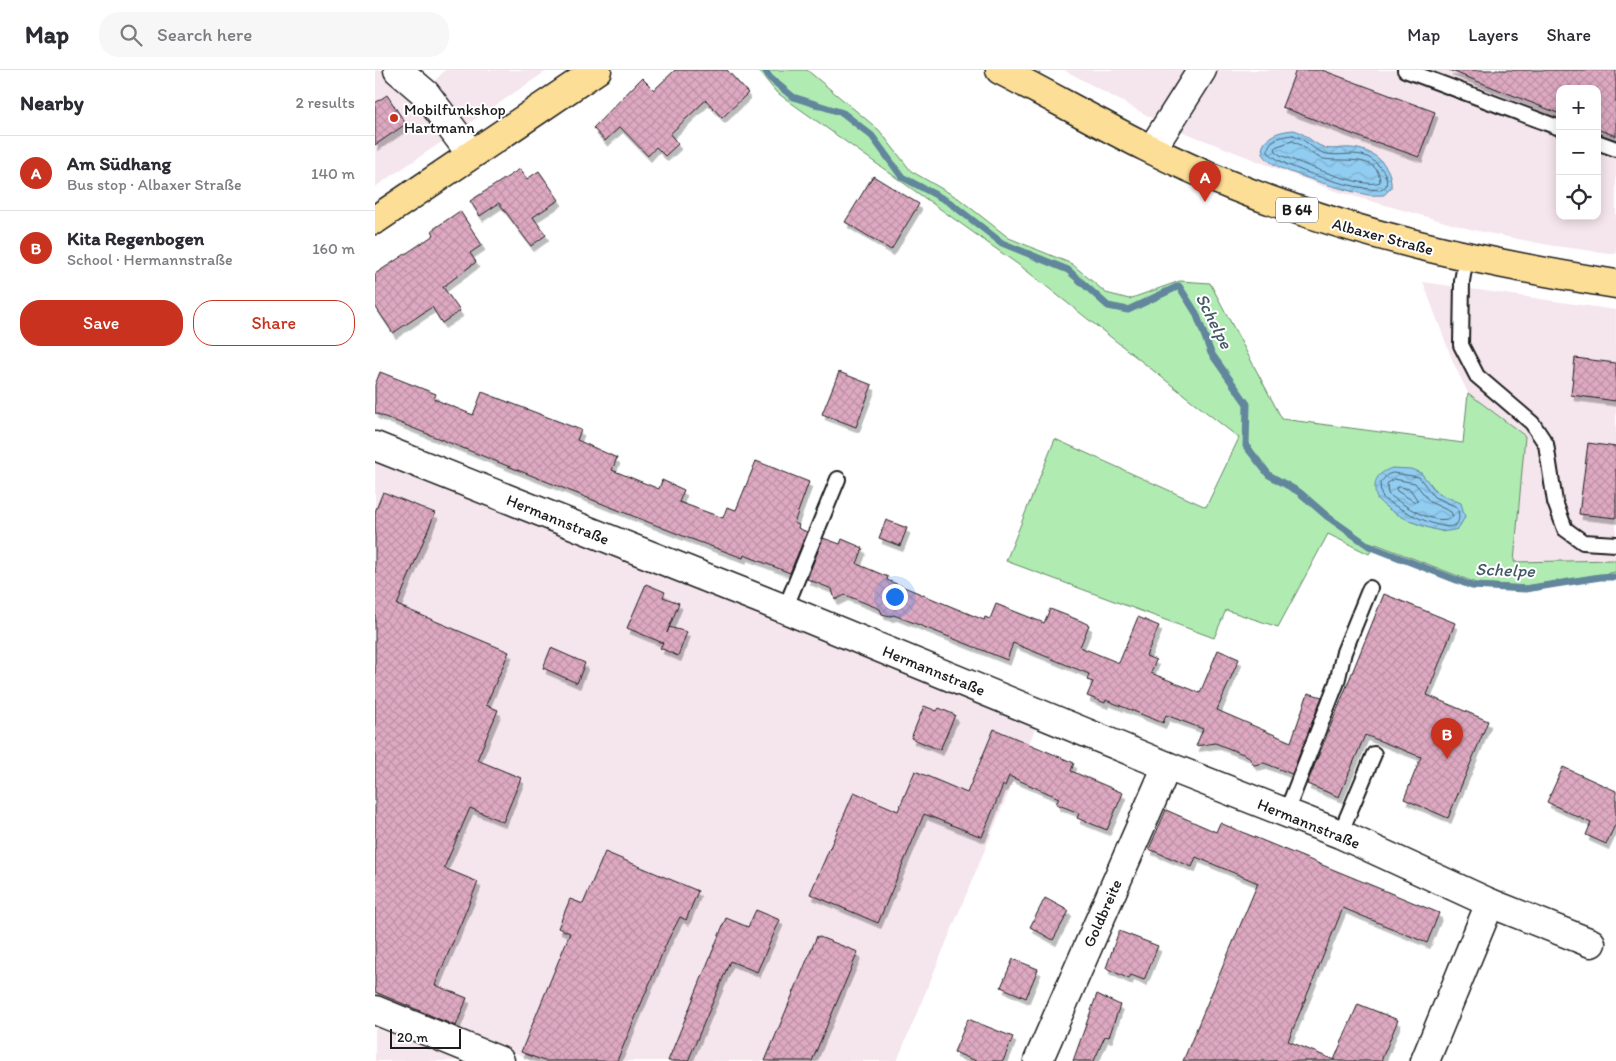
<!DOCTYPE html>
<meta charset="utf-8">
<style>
:root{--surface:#fff;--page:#f7f7f7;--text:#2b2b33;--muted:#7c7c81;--line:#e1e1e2;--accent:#c8321e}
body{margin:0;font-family:Itim,sans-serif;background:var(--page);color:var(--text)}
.controls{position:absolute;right:15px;top:15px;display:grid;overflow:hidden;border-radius:10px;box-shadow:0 2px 12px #0003}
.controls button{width:45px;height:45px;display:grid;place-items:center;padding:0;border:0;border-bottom:1px solid var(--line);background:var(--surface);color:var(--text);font:25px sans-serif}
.scale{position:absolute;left:15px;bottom:12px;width:71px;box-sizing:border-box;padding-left:5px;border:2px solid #1c1c1c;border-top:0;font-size:14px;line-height:18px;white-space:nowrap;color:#1c1c1c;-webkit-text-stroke:4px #fff;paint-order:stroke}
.you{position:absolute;left:519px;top:526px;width:18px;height:18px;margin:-12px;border:4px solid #fff;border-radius:50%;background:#1a73e8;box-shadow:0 0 0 8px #1a73e833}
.badge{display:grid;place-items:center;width:32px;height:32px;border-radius:50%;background:var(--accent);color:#fff;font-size:16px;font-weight:700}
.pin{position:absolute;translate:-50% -41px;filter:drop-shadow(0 1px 2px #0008)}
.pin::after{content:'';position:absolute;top:26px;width:18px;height:15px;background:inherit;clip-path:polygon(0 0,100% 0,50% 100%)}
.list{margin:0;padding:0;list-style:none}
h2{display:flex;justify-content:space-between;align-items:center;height:65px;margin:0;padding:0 20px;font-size:21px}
h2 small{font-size:16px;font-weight:400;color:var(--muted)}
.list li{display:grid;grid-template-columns:32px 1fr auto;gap:15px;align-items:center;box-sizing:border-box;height:75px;padding:0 20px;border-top:1px solid var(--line)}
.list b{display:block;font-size:19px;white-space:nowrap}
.list p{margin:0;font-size:16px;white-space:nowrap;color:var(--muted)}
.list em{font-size:16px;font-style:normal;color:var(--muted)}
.actions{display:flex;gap:10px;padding:15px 20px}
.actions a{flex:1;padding:11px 0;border:1px solid var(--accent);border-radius:20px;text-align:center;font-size:18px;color:var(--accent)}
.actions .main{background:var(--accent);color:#fff}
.icon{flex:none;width:28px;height:28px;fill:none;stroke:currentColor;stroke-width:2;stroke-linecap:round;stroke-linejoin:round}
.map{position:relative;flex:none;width:1241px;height:991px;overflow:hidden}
header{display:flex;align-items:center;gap:30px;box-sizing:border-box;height:70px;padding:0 25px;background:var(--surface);border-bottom:1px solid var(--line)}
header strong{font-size:24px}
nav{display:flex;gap:28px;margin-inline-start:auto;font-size:18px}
.search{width:350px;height:45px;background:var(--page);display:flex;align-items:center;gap:12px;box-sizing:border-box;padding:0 18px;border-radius:20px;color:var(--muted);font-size:19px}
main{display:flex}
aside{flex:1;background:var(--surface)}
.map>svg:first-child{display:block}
</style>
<header>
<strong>Map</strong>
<div class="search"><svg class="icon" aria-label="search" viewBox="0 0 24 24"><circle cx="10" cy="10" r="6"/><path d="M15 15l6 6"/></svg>Search here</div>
<nav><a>Map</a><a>Layers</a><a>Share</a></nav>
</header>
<main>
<aside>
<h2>Nearby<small>2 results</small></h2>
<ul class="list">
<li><span class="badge">A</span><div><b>Am Südhang</b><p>Bus stop · Albaxer Straße</p></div><em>140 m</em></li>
<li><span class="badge">B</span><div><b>Kita Regenbogen</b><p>School · Hermannstraße</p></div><em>160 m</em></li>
</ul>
<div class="actions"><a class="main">Save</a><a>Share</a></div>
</aside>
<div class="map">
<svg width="1241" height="991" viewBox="0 0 1241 991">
<defs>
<pattern id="water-waves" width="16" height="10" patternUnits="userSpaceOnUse" patternTransform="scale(1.25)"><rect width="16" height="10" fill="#91ccf1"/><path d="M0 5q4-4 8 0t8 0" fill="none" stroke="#7cafce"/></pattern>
<pattern id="building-cross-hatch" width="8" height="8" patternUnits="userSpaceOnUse" patternTransform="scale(1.25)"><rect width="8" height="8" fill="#dea9c2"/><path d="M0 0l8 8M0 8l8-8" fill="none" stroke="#be91a6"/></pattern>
<filter id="shadow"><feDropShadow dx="3" dy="5.5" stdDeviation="0" flood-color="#0004"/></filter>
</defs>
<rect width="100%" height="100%" fill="#fff"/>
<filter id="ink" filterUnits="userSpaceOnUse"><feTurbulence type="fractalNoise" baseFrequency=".02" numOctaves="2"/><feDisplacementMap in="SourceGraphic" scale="10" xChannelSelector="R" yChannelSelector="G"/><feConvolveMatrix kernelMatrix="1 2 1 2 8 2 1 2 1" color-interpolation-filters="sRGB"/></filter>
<g filter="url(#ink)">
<g fill="#f5e5ed" fill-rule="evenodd">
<path d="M0 0H11L45 27 70 0H173L0 117Z"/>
<path d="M689 0H1241V184L1179 176 1098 160 957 120 788 54ZM1185 19H1222V146H1185Z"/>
<path d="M1048 212 1241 240V490L1139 492 1150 366 1093 323 1078 292Z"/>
<path d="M0 390 662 654 522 991H160L0 928Z"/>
<path d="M0 958 88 991H0Z"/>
</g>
<path fill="#b0ecb2" stroke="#668467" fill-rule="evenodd" d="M383 0H432L504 60 536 101 583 128 634 168 697 194 731 223 754 229 805 211 835 213 907 349 1088 373 1093 323 1150 366 1139 492 1241 490V502L1152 516 1101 513 1001 474 994 484 953 464 903 557 851 540 839 568 631 491 680 369 831 437 864 368 648 198 401 22ZM1055 413 1062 423 1072 428 1069 462 1034 451Z"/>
<g fill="url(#water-waves)" stroke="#62869c">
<path d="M919 60C930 63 937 73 948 77 957 81 966 77 975 78 998 79 1018 95 1016 118L1009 125C1002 125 995 126 989 124 971 121 911 103 897 93 891 89 884 82 889 74 895 63 908 61 919 60Z"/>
<path d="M1017 398 1036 399 1046 403 1062 423 1086 433 1090 447 1083 459C1078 460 1072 462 1067 461 1050 459 1016 444 1004 431 1000 427 1000 422 1000 416 1000 406 1008 401 1017 398Z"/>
</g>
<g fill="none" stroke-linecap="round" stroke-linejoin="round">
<g stroke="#4b6271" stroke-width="1">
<path d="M918 65C929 68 937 79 948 83 969 89 985 76 1003 95 1010 102 1013 107 1011 116L1006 120C983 120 908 99 893 82 892 69 908 66 918 65Z"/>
<path d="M918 71C928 75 935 84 945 88 961 94 1005 81 1005 112 989 120 924 92 905 85L900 80 901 77Z"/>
<path d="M1018 403 1044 407 1059 427 1082 437C1097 482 1019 436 1009 429L1006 424 1005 413 1012 405Z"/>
<path d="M1019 409 1040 413 1055 432 1076 442 1078 447C1058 457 1029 435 1013 424L1012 414Z"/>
<path d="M1024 417 1035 419 1043 431 1040 432 1022 421 1021 418Z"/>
</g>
<path stroke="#62869c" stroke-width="7" d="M390 0 395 8 418 27 468 43 497 66 527 107 574 132 627 173 693 200 733 236 753 240 804 216 821 243 836 283 872 334 871 376 894 405 924 422 953 447 994 476 1097 516 1150 519 1225 507H1241"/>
</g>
<g fill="url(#building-cross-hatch)" stroke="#1c1c1c" filter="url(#shadow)">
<path d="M300 0H352L373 23 347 48 331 30 295 64 303 74 290 86 281 77 273 86 245 57 230 71 218 58 267 8 279 20Z"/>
<path d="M921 0H947L1060 42 1044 87 1001 72 1000 73 907 37Z"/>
<path d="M1074 0H1241V66L1222 59V19H1185V44Z"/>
<path d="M12 25 31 54 0 75V33Z"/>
<path d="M145 99 152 109 164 101 184 130 158 147 171 165 156 176 124 133 105 146 95 131Z"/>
<path d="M498 106 544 134 516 180 470 152Z"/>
<path d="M85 141 107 175 95 183 101 192 68 217 85 241 67 253 57 237 18 263 0 236V204L59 165 57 160Z"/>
<path d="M1200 288 1241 293V331L1196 325Z"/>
<path d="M5 302 61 324 59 329 98 345 107 322 206 360 202 370 242 388 237 400 284 419 287 410 309 420 304 432 348 448 352 437 361 440 381 391 434 412 419 453 424 455 423 458 432 462 415 503 369 485 368 488 308 466 0 343V315Z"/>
<path d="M464 302 497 315 481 357 447 344Z"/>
<path d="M1213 373 1241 377V448L1204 444Z"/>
<path d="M8 422 60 443 22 535 134 582 111 635 123 640 102 690 146 708 128 752 95 738 69 798 103 812 60 915 92 928 81 956 0 922V442Z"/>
<path d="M511 450 532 458 525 476 504 468Z"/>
<path d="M448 468 465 474 467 469 488 478 482 494 513 507 512 510 609 550 610 547 615 549 621 534 669 553 675 539 706 551 714 555 705 577 744 593 763 547 784 556 771 586 781 590 776 603 825 623 843 580 864 589 842 640 916 672 933 623 947 627 917 704 889 693 879 695 873 686 840 673 821 676 828 659 791 645 788 653 731 630 730 633 712 626 718 612 712 610 714 604 638 573 632 590 519 545 515 546 507 544 505 539 470 525 460 530 457 519 432 509Z"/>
<path d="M271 514 290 522 288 527 304 533 292 563 294 557 312 562 303 586 285 578 288 573 252 558Z"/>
<path d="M1009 524 1080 553 1052 625 1113 651 1073 748 1029 729 1046 687 990 665 964 727 932 714Z"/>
<path d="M176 578 210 593 202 613 168 598Z"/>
<path d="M549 636 562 641 564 638 580 645 565 680 536 668Z"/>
<path d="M619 659 699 693 696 701 748 723 732 760 702 748 704 743 681 734 684 728 634 706 630 716 628 715 607 767 549 744 503 853 435 824 479 722 523 741 540 701 592 723Z"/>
<path d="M1188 697 1241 721V753L1231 774 1211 765 1216 753 1172 732Z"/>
<path d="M791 740 841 762 845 753 1064 843 1052 873 968 838 913 971 959 990 983 934 1023 950 1006 991H808L883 813 821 787 817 797 774 779Z"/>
<path d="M230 782 323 821 311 850 305 847 292 872 242 991H169L146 982 195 863 183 858 195 829 208 834Z"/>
<path d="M670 828 694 841 678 870 655 857Z"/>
<path d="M381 840 405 850 382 902 355 891 313 991H293L351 848 373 857Z"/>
<path d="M744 861 783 876 769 910 756 905 754 909 731 898Z"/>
<path d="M442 866 483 882 437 991H390Z"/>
<path d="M638 889 663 899 651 928 626 917Z"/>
<path d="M722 924 745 935 734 967 730 966 719 991H698Z"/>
<path d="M593 949 638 967 628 991H601L579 982Z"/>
</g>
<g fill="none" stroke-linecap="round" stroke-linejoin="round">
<defs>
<g id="lane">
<path d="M1030 0 1185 58"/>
<path d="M1222 72 1241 79"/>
<path d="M1091 188 1087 211 1086 275 1102 306 1157 353 1171 374 1180 432 1190 459 1208 472 1241 474"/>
<path d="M410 539 463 409"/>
<path d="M911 743 962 612 969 582 995 518"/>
<path d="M965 764 999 684"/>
</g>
<g id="street">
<path d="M23 0 51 24 96 84"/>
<path d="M777 79 827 0"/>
<path d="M0 376 410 539 792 696 965 764 1115 833 1216 873"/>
<path d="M0 940 125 991"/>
<path d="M663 991 792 696"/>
<path d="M1050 991 1115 833"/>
</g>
<g id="primary">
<path d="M625 0C701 39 776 84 855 115 979 165 1109 193 1241 214"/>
<path d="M0 150 222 0"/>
</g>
</defs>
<use href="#lane" stroke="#1c1c1c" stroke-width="18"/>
<use href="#street" stroke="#1c1c1c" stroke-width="31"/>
<use href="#primary" stroke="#1c1c1c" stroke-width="31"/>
<use href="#lane" stroke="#fff" stroke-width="14"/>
<use href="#street" stroke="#fff" stroke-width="28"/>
<use href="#primary" stroke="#fcde96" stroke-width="28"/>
</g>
</g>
<circle fill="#c8321e" stroke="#fff" stroke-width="2" cx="19" cy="48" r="5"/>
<g text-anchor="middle" stroke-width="4" stroke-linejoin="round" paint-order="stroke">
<rect fill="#fff" stroke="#606060" stroke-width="1" x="901" y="127.5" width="42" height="25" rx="4"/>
<g font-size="15" font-weight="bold" fill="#1c1c1c">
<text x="922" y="145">B 64</text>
</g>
<g font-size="16" fill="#1c1c1c" stroke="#fff" text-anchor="start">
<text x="29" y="45">Mobilfunkshop<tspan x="29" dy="18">Hartmann</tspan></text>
</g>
<g font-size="16" fill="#1c1c1c" stroke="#fff">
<text transform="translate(1008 166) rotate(15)" y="6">Albaxer Straße</text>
<text transform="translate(183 449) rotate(22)" y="6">Hermannstraße</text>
<text transform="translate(559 600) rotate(22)" y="6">Hermannstraße</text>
<text transform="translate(934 753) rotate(22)" y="6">Hermannstraße</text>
<text transform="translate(727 843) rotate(-66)" y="6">Goldbreite</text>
</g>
<g font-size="18" font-style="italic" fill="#455a67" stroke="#fff">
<text transform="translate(839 251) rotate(63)" y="6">Schelpe</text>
<text transform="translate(1130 500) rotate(2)" y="6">Schelpe</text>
</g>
</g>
</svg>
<div class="controls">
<button>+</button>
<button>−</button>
<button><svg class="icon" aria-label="locate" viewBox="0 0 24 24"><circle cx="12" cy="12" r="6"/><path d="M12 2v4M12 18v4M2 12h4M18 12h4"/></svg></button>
</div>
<div class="scale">20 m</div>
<div class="you"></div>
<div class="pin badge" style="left:830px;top:132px">A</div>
<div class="pin badge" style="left:1072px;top:689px">B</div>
</div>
</main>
